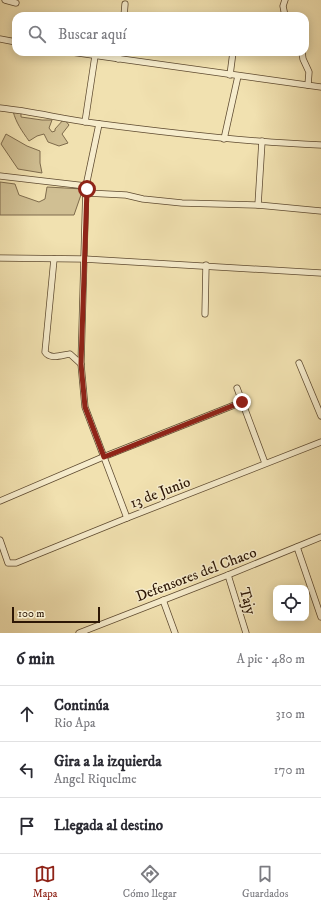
<!DOCTYPE html>
<html lang="es">
<meta charset="utf-8">
<style>
:root{--surface:#fff;--page:#f2f2f3;--text:#2b2b33;--muted:#7c7c81;--line:#e1e1e2;--accent:#8f2418}
body{margin:0;font-family:"IM FELL DW Pica",serif;background:var(--page);color:var(--text)}
.controls{position:absolute;right:12px;bottom:12px;display:grid;overflow:hidden;border-radius:8px;box-shadow:0 2px 10px #0003}
.controls button{width:36px;height:36px;display:grid;place-items:center;padding:0;border:0;border-bottom:1px solid var(--line);background:var(--surface);color:var(--text);font:20px sans-serif}
.scale{position:absolute;left:12px;bottom:10px;width:88px;box-sizing:border-box;padding-left:4px;border:2px solid #2d1706;border-top:0;font-size:11px;line-height:14px;white-space:nowrap;color:#2d1706;-webkit-text-stroke:3px #f6eccc;paint-order:stroke}
.stop{position:absolute;width:12px;height:12px;margin:-9px;border:3px solid #8f2418;border-radius:50%;background:#fff}
.stop.end{background:#8f2418;border-color:#fff;box-shadow:0 1px 4px #0008}
.list{margin:0;padding:0;list-style:none}
h2{display:flex;justify-content:space-between;align-items:center;height:52px;margin:0;padding:0 16px;font-size:17px}
h2 small{font-size:13px;font-weight:400;color:var(--muted)}
.list li{display:grid;grid-template-columns:26px 1fr auto;gap:12px;align-items:center;box-sizing:border-box;height:56px;padding:0 16px;border-top:1px solid var(--line)}
.list b{display:block;font-size:15px;white-space:nowrap}
.list p{margin:0;font-size:13px;white-space:nowrap;color:var(--muted)}
.list em{font-size:13px;font-style:normal;color:var(--muted)}
.icon{flex:none;width:22px;height:22px;fill:none;stroke:currentColor;stroke-width:2;stroke-linecap:round;stroke-linejoin:round}
.map{position:relative;flex:none;width:321px;height:633px;overflow:hidden}
.search{position:absolute;background:var(--surface);box-shadow:0 2px 10px #0003;left:12px;right:12px;top:12px;height:44px;display:flex;align-items:center;gap:10px;box-sizing:border-box;padding:0 14px;border-radius:12px;color:var(--muted);font-size:15px}
.sheet{height:220px;background:var(--surface)}
nav{display:flex;justify-content:space-around;align-items:center;box-sizing:border-box;height:56px;border-top:1px solid var(--line);background:var(--surface);font-size:11px;color:var(--muted)}
nav a{display:grid;justify-items:center;gap:2px}
nav .on{color:var(--accent)}
.map>svg:first-child{display:block}
</style>
<div class="map">
<svg width="321" height="633" viewBox="0 0 321 633">
<rect width="100%" height="100%" fill="#f1e1b0"/>
<filter id="stains"><feTurbulence type="fractalNoise" baseFrequency=".005" numOctaves="4"/><feColorMatrix values="0 0 0 0 .2 0 0 0 0 .09 0 0 0 0 .02 0 0 0 .5 -.17"/></filter>
<radialGradient id="worn" r=".72"><stop offset=".6" stop-color="#630" stop-opacity="0"/><stop offset="1" stop-color="#630" stop-opacity=".3"/></radialGradient>
<g fill="#d0bf93" stroke="#7e6b4c">
<path d="M21 110V117L42 120H52L49 128 52 132 55 131V129L64 119 69 125 62 134 68 143 59 146 48 142 44 134 37 136 29 141C22 131 16 123 13 111Z"/>
<path d="M6 134 27 146 40 151V163L42 173 18 169 1 144Z"/>
<path d="M0 182 15 184 19 195 39 202 45 199 47 187 83 189 74 215H0Z"/>
</g>
<g fill="none" stroke-linecap="round" stroke-linejoin="round">
<defs>
<g id="street">
<path d="M5 0 16 3"/>
<path d="M285 0 283 6 285 16"/>
<path d="M124 16 125 4"/>
<path d="M0 39 16 42"/>
<path d="M71 52 321 87"/>
<path d="M302 52 303 59 309 72 308 85"/>
<path d="M118 59 119 52"/>
<path d="M230 75 233 52"/>
<path d="M0 108C31 111 62 119 93 123 169 133 245 142 321 145"/>
<path d="M85 122 95 56"/>
<path d="M99 124 86 186 81 364 85 407 127 518"/>
<path d="M224 139 238 76"/>
<path d="M0 176 86 186"/>
<path d="M87 193 126 195 143 199 182 203 258 205 321 211"/>
<path d="M258 205 262 141"/>
<path d="M0 258 84 259 321 273"/>
<path d="M54 259 45 352C50 360 62 355 70 354L81 364"/>
<path d="M205 314 206 265"/>
<path d="M299 363 321 416"/>
<path d="M237 388 265 463"/>
<path d="M0 501 103 457 242 402"/>
<path d="M0 540 8 563H16L127 518 321 442"/>
<path d="M297 547 321 617"/>
<path d="M228 575 246 633"/>
<path d="M163 600 175 633"/>
<path d="M79 633 228 575 321 537"/>
</g>
</defs>
<use href="#street" stroke="#5e4a30" stroke-width="7"/>
<use href="#street" stroke="#f6eccc" stroke-width="5.5"/>
</g>
<g fill="none" stroke-linecap="round" stroke-linejoin="round">
<path stroke="#8f2418" stroke-width="5" d="M87 189 81 364 85 407 104 457 242 402"/>
</g>
<g text-anchor="middle" stroke-width="3" stroke-linejoin="round" paint-order="stroke">
<g font-size="15" fill="#2d1706" stroke="#f6eccc">
<text transform="translate(160 492) rotate(-21)" y="5">13 de Junio</text>
<text transform="translate(196 574) rotate(-21)" y="5">Defensores del Chaco</text>
<text transform="translate(248 601) rotate(74)" y="5">Tajy</text>
</g>
</g>
<rect width="100%" height="100%" filter="url(#stains)"/>
<rect width="100%" height="100%" fill="url(#worn)"/>
</svg>
<div class="controls">
<button><svg class="icon" aria-label="locate" viewBox="0 0 24 24"><circle cx="12" cy="12" r="6"/><path d="M12 2v4M12 18v4M2 12h4M18 12h4"/></svg></button>
</div>
<div class="scale">100 m</div>
<div class="stop" style="left:87px;top:189px"></div>
<div class="stop end" style="left:242px;top:402px"></div>
<div class="search"><svg class="icon" aria-label="search" viewBox="0 0 24 24"><circle cx="10" cy="10" r="6"/><path d="M15 15l6 6"/></svg>Buscar aquí</div>
</div>
<section class="sheet">
<h2>6 min<small>A pie · 480 m</small></h2>
<ul class="list">
<li><svg class="icon" aria-label="ahead" viewBox="0 0 24 24"><path d="M12 20V5M6 11l6-6 6 6"/></svg><div><b>Continúa</b><p>Rio Apa</p></div><em>310 m</em></li>
<li><svg class="icon" aria-label="left" viewBox="0 0 24 24"><path d="M17 20v-9H6M10 6l-5 5 5 5"/></svg><div><b>Gira a la izquierda</b><p>Angel Riquelme</p></div><em>170 m</em></li>
<li><svg class="icon" aria-label="arrive" viewBox="0 0 24 24"><path d="M6 21V4h12l-3 4 3 4H6"/></svg><div><b>Llegada al destino</b></div></li>
</ul>
</section>
<nav>
<a class="on"><svg class="icon" aria-label="map" viewBox="0 0 24 24"><path d="M3 6l6-2 6 2 6-2v14l-6 2-6-2-6 2zM9 4v14M15 6v14"/></svg>Mapa</a>
<a><svg class="icon" aria-label="directions" viewBox="0 0 24 24"><path d="M12 3l9 9-9 9-9-9zM9 14v-3h6M13 9l2 2-2 2"/></svg>Cómo llegar</a>
<a><svg class="icon" aria-label="saved" viewBox="0 0 24 24"><path d="M7 4h10v16l-5-4-5 4z"/></svg>Guardados</a>
</nav>
